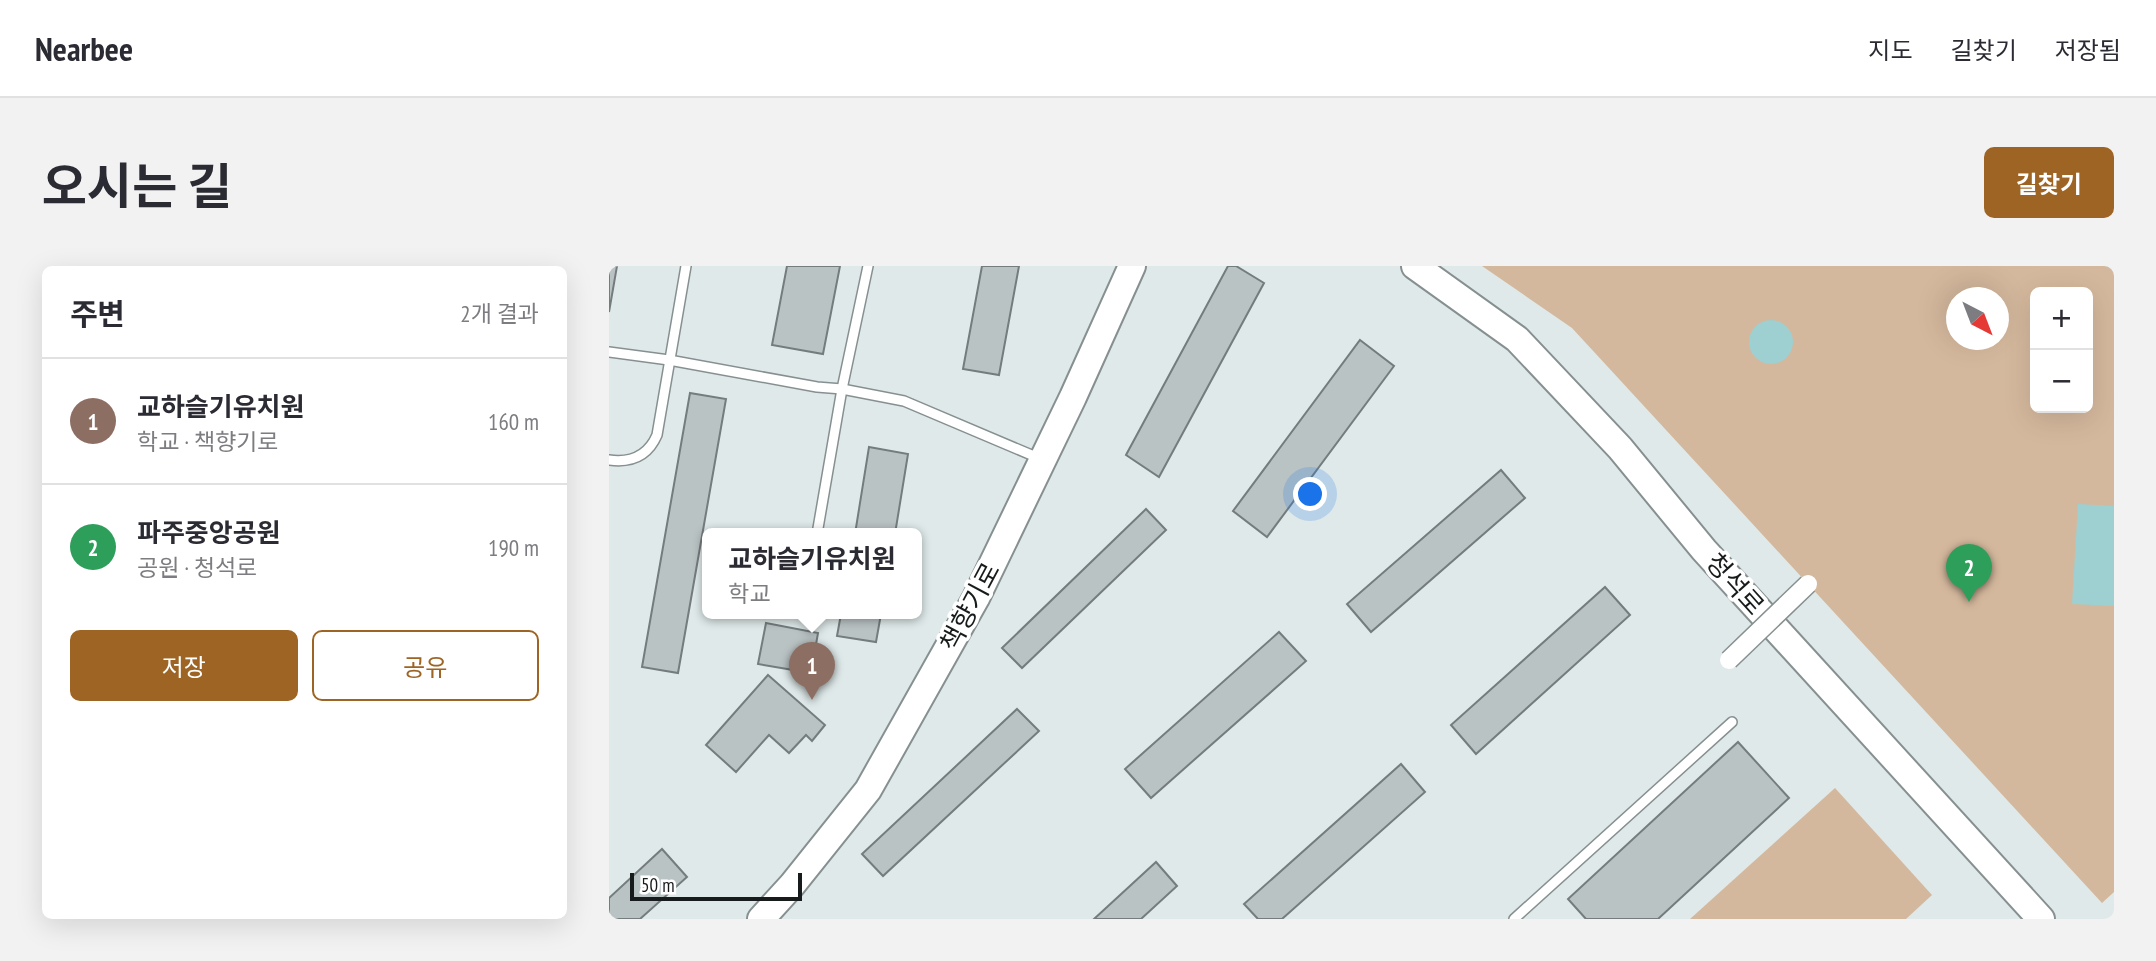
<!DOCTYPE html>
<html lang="ko">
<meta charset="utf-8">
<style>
:root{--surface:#fff;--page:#f2f2f3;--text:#2b2b33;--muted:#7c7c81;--line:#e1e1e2;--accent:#9e6423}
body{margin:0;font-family:"PT Sans Narrow","Noto Sans KR",sans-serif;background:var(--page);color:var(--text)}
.controls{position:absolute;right:21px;top:21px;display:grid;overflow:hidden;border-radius:10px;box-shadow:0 7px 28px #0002}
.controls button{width:63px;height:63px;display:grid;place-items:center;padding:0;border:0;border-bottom:2px solid var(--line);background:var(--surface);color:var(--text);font:35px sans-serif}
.compass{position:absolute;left:1337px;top:21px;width:63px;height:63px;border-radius:50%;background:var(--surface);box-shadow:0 7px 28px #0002;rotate:138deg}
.scale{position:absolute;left:21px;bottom:18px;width:172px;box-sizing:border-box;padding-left:7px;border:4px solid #171b1b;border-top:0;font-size:19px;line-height:24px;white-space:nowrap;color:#171b1b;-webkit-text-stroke:5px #fff;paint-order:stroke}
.you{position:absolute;left:702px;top:229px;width:24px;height:24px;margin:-18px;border:5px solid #fff;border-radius:50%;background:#1a73e8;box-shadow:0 0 0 10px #1a73e833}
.badge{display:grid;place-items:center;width:46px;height:46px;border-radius:50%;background:var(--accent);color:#fff;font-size:23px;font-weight:700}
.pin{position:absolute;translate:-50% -58px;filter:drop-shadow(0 2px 4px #0008)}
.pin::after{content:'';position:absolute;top:37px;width:24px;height:21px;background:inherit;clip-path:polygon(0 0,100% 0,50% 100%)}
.popup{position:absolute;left:93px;top:262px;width:220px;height:91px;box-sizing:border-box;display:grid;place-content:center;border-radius:10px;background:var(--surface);filter:drop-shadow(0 2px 5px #0005);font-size:23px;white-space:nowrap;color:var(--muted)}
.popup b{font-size:26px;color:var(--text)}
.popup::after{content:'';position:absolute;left:50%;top:100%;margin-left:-14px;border:14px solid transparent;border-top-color:var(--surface)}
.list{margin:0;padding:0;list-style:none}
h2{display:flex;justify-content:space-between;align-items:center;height:91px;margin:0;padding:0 28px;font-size:30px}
h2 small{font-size:23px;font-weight:400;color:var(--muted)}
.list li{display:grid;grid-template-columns:46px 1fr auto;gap:21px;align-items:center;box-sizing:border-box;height:126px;padding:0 28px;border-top:2px solid var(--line)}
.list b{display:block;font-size:26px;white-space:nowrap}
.list p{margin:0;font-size:23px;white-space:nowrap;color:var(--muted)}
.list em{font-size:23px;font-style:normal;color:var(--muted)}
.actions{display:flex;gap:14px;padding:21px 28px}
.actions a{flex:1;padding:16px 0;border:2px solid var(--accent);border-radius:10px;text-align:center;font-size:24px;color:var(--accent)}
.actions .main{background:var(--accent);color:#fff}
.map{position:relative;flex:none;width:1505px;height:653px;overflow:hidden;border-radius:10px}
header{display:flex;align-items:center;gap:42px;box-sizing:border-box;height:98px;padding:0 35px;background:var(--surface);border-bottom:2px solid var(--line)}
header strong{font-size:33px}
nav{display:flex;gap:38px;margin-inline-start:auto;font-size:24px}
.intro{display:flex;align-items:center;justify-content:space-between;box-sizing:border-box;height:168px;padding:0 42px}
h1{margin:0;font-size:49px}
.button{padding:18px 32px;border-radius:10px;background:var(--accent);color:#fff;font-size:24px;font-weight:700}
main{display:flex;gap:42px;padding:0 42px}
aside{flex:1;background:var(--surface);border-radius:10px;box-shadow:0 7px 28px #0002}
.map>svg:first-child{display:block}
</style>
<header>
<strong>Nearbee</strong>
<nav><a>지도</a><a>길찾기</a><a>저장됨</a></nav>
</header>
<div class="intro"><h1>오시는 길</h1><a class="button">길찾기</a></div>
<main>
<aside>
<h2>주변<small>2개 결과</small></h2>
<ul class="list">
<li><span class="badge" style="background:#8d6e63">1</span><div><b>교하슬기유치원</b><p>학교 · 책향기로</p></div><em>160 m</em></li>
<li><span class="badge" style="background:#2e9e5b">2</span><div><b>파주중앙공원</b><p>공원 · 청석로</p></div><em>190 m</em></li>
</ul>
<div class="actions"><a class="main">저장</a><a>공유</a></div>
</aside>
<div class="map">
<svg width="1505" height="653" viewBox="0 0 1505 653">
<rect width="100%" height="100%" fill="#dfe9e9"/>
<g fill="#d4b89d" fill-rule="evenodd">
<path d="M873 0H1505V626L1493 637 963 62ZM1426 26H1479V142H1426ZM1348 32H1390V74H1348Z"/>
<path d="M1226 522 1323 629 1297 653H1081Z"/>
</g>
<g fill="#9ecfd1">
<circle cx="1162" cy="76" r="22"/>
<path d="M1469 238 1505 240V340L1463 338Z"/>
</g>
<g fill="#bac3c4" stroke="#747c7d" stroke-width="2">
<path d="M0 0H8L0 46Z"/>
<path d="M178 0H231L214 88 163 79Z"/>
<path d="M373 0H410L390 109 354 103Z"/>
<path d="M619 0H627L655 17 550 211 517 189Z"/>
<path d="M751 74 785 100 658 271 624 245Z"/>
<path d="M81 127 117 133 69 407 33 401Z"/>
<path d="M260 181 299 188 286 268H246Z"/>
<path d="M892 204 916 232 762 366 738 338Z"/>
<path d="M537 243 557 264 413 402 393 382Z"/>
<path d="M996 321 1021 349 867 488 842 459Z"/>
<path d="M232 348H272L267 376 228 370Z"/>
<path d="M157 357 209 367 202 407 149 398Z"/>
<path d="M670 366 697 395 542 532 516 503Z"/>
<path d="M159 409 216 459 203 475 197 469 180 487 160 469 127 506 97 479Z"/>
<path d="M408 443 430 465 274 610 253 588Z"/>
<path d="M1129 476 1180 532 1049 653H977L959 633Z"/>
<path d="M792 498 816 526 673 653H649L635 638Z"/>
<path d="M53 583 78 611 31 653H0V632Z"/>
<path d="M547 596 568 620 532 653H485Z"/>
</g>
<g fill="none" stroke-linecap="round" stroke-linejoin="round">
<defs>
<g id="lane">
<path d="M0 86 60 94 208 121 233 123 295 135 432 193"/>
<path d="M0 194C22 197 39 190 48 169L77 0"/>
<path d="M208 268 233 123 259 0"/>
<path d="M905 653 1123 456"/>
</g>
<g id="secondary">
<path d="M806 0 908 73 1011 182 1095 284 1432 653"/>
<path d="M152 653 183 619 259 524 367 332 464 131 523 0"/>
</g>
</defs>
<use href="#lane" stroke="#879090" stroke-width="12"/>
<use href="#secondary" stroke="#879090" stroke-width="30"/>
<use href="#lane" stroke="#fff" stroke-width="9"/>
<use href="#secondary" stroke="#fff" stroke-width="26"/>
<defs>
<path id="street-bridge" d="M1120 394 1199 318"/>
</defs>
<use href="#street-bridge" stroke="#879090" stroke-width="21" stroke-linecap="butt"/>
<use href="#street-bridge" stroke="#fff" stroke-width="18"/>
</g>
<g text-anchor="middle" stroke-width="7" stroke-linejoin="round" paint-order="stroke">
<g font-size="26" fill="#171b1b" stroke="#fff">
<text transform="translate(1126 318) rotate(48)" y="9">청석로</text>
<text transform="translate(361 341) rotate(-62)" y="9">책향기로</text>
</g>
</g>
</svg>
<div class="controls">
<button>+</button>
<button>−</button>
</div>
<svg class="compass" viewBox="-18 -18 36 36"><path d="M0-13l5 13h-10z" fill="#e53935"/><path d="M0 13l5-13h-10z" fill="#7c7c81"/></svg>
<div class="scale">50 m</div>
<div class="you"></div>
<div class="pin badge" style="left:203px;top:434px;background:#8d6e63">1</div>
<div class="popup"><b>교하슬기유치원</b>학교</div>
<div class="pin badge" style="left:1360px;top:336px;background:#2e9e5b">2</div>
</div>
</main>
